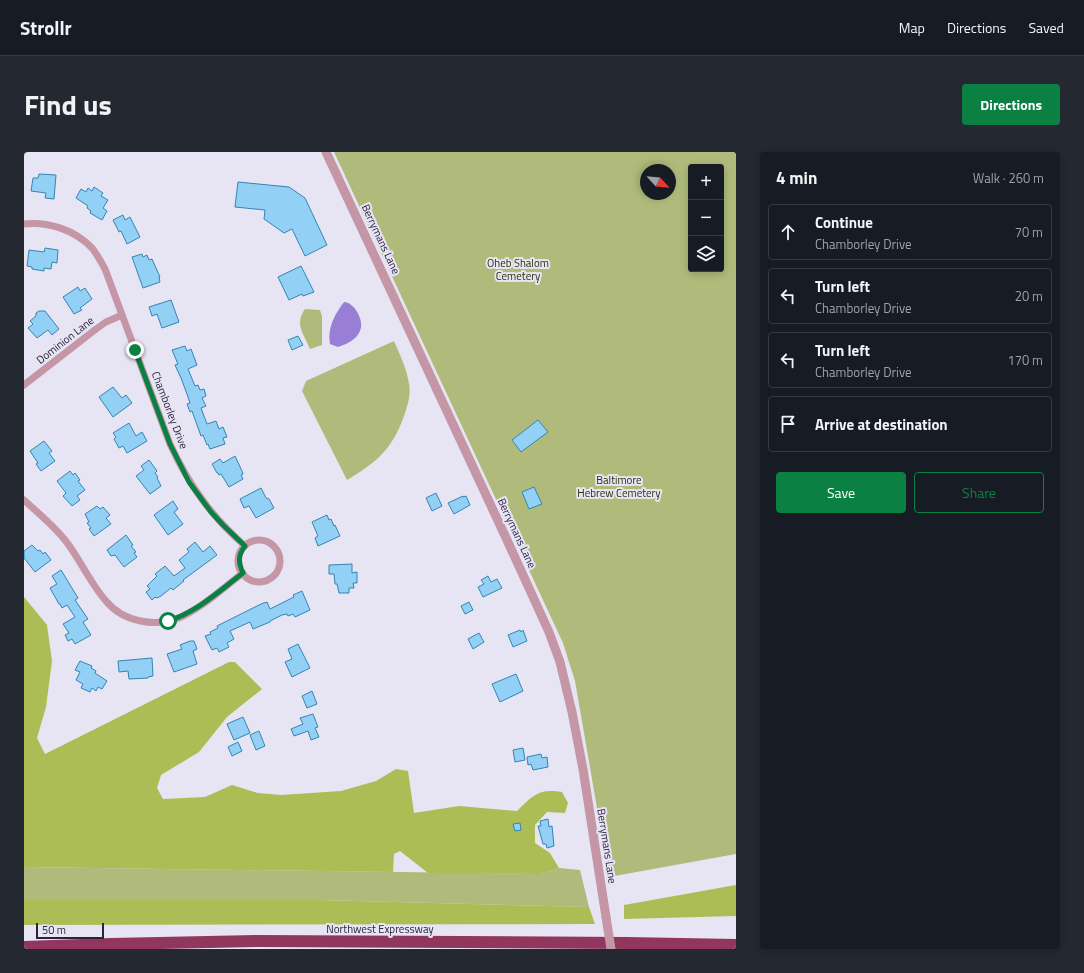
<!DOCTYPE html>
<meta charset="utf-8">
<style>
:root{--surface:#171b24;--page:#242831;--text:#f1f3f6;--muted:#9ea1a6;--line:#363941;--accent:#0b8043}
body{margin:0;font-family:"Titillium Web",sans-serif;background:var(--page);color:var(--text)}
.controls{position:absolute;right:12px;top:12px;display:grid;overflow:hidden;border-radius:4px;box-shadow:0 2px 10px #0003}
.controls button{width:36px;height:36px;display:grid;place-items:center;padding:0;border:0;border-bottom:1px solid var(--line);background:var(--surface);color:var(--text);font:20px sans-serif}
.compass{position:absolute;left:616px;top:12px;width:36px;height:36px;border-radius:50%;background:var(--surface);box-shadow:0 2px 10px #0003;rotate:116deg}
.scale{position:absolute;left:12px;bottom:10px;width:68px;box-sizing:border-box;padding-left:4px;border:2px solid #2a223e;border-top:0;font-size:11px;line-height:14px;white-space:nowrap;color:#2a223e;-webkit-text-stroke:3px #e7e4f3;paint-order:stroke}
.stop{position:absolute;width:12px;height:12px;margin:-9px;border:3px solid #0b8043;border-radius:50%;background:#fff}
.stop.end{background:#0b8043;border-color:#fff;box-shadow:0 1px 4px #0008}
.list{margin:0;padding:0;list-style:none}
h2{display:flex;justify-content:space-between;align-items:center;height:52px;margin:0;padding:0 16px;font-size:17px}
h2 small{font-size:13px;font-weight:400;color:var(--muted)}
.list li{display:grid;grid-template-columns:26px 1fr auto;gap:12px;align-items:center;box-sizing:border-box;height:56px;margin:0 8px 8px;padding:0 8px;border:1px solid var(--line);border-radius:4px}
.list b{display:block;font-size:15px;white-space:nowrap}
.list p{margin:0;font-size:13px;white-space:nowrap;color:var(--muted)}
.list em{font-size:13px;font-style:normal;color:var(--muted)}
.actions{display:flex;gap:8px;padding:12px 16px}
.actions a{flex:1;padding:9px 0;border:1px solid var(--accent);border-radius:4px;text-align:center;font-size:14px;color:var(--accent)}
.actions .main{background:var(--accent);color:#fff}
.icon{flex:none;width:22px;height:22px;fill:none;stroke:currentColor;stroke-width:2;stroke-linecap:round;stroke-linejoin:round}
.map{position:relative;flex:none;width:712px;height:797px;overflow:hidden;border-radius:4px}
header{display:flex;align-items:center;gap:24px;box-sizing:border-box;height:56px;padding:0 20px;background:var(--surface);border-bottom:1px solid var(--line)}
header strong{font-size:19px}
nav{display:flex;gap:22px;margin-inline-start:auto;font-size:14px}
.intro{display:flex;align-items:center;justify-content:space-between;box-sizing:border-box;height:96px;padding:0 24px}
h1{margin:0;font-size:28px}
.button{padding:10px 18px;border-radius:4px;background:var(--accent);color:#fff;font-size:14px;font-weight:700}
main{display:flex;gap:24px;padding:0 24px}
aside{flex:1;background:var(--surface);border-radius:4px;box-shadow:0 2px 10px #0003}
.map>svg:first-child{display:block}
</style>
<header>
<strong>Strollr</strong>
<nav><a>Map</a><a>Directions</a><a>Saved</a></nav>
</header>
<div class="intro"><h1>Find us</h1><a class="button">Directions</a></div>
<main>
<div class="map">
<svg width="712" height="797" viewBox="0 0 712 797">
<rect width="100%" height="100%" fill="#e7e4f3"/>
<g fill="#b0bb7b" fill-rule="evenodd">
<path d="M310 0H712V702L585 725 551 529 539 491ZM667 15H697V117H667ZM622 18H646V42H622Z"/>
<path d="M281 157 296 158 298 164V193L286 197C280 182 270 172 281 157Z"/>
<path d="M370 189C376 203 383 217 385 232 387 242 384 252 381 261 369 297 353 310 323 328L278 239 282 229Z"/>
<path d="M0 715 517 722 535 716 556 718 565 755 296 748H0Z"/>
</g>
<g fill="#adbd55">
<path d="M0 445 23 473 28 509 22 555 13 586 21 602 205 510H211L238 537 203 565 175 600 137 623 133 636 139 647 181 645 208 633 234 641 257 643 317 639 352 629 372 617 384 619 390 661 435 654 493 659C509 643 515 636 538 640L544 651 541 661 523 660 511 673V691L526 701 535 716 517 722 404 721 376 699 370 702 369 720 0 715Z"/>
<path d="M712 733V764L600 767V753Z"/>
<path d="M0 748H296L565 755 571 772 0 773Z"/>
</g>
<path fill="#997ed6" d="M320 150C330 150 341 169 336 179 332 188 323 192 314 195L306 192C303 176 311 162 320 150Z"/>
<g fill="#92d0f6" stroke="#3485b1">
<path d="M15 22 32 23 30 47 21 46 22 41 7 39 9 26H14Z"/>
<path d="M214 30 265 35 281 46 303 93 281 104 268 77 260 81 240 67 241 58 211 55Z"/>
<path d="M70 35 79 41 77 44 84 48 79 56 83 59 78 68 66 61 67 59 63 56 64 54 52 46 57 37 62 40 64 36 68 39Z"/>
<path d="M99 63 101 68 106 65 116 85 103 92 97 79 95 80 89 68Z"/>
<path d="M21 96 34 98 33 111 28 110 27 117 20 116V119L8 117V115L3 114 5 98 20 100Z"/>
<path d="M118 102 119 105 123 103 125 108 128 107 136 125H135L136 130 119 136 108 105Z"/>
<path d="M277 114 290 140 279 144 278 142 265 148 254 125Z"/>
<path d="M54 135 56 139 61 136 68 147 56 156 58 158 50 162 39 145Z"/>
<path d="M147 148 155 170 138 176 133 162 128 164 125 155Z"/>
<path d="M15 159H21L35 177 28 183 24 178 13 186 4 176 9 172 6 169 12 164V161Z"/>
<path d="M274 184 279 193 268 198 264 188Z"/>
<path d="M161 194 163 199 167 197 173 213 164 217 171 234 174 233 176 238 180 237 182 244 178 246 182 254 177 256 183 272 192 269 195 277 199 275 203 285 199 286 201 292 186 297 184 292 183 293 179 283 177 284 168 259 166 260 163 252 166 251 163 242 157 226 151 213 154 212 148 198Z"/>
<path d="M89 235 98 246 102 243 108 251 89 265 75 245Z"/>
<path d="M514 268 524 280 497 300 488 288Z"/>
<path d="M105 271 112 284 118 280 123 289 103 301 99 294 95 296 90 287 92 285 89 281Z"/>
<path d="M20 289 28 299 25 301 31 309 17 319 12 312 14 311 6 299Z"/>
<path d="M211 304 218 319 219 322 217 323 219 327 205 335 197 322 195 323 194 321H193L188 312 196 307 199 311Z"/>
<path d="M125 308 133 319 131 321 134 325 133 326 137 334 126 342 112 324 120 318 117 314Z"/>
<path d="M46 319 49 323 51 321 56 328 54 329 61 338 53 344 56 348 48 354 39 344 42 341 33 329Z"/>
<path d="M510 335 518 352 505 357 498 340Z"/>
<path d="M237 336 242 346 245 347 250 356 232 366 225 354 220 356 216 347Z"/>
<path d="M412 341 418 354 408 359 402 346Z"/>
<path d="M439 344V345L442 344 446 353 430 362 424 351Z"/>
<path d="M149 349 154 357 150 360 159 372 144 383 130 363Z"/>
<path d="M73 354 76 357 79 355 86 363 82 366 87 372 70 384 65 377 67 376 63 371 65 370 61 362Z"/>
<path d="M303 363 305 368 307 367 310 374 311 373 316 384 294 394 291 386 294 384 288 370Z"/>
<path d="M102 383 109 393 107 394 112 400 110 401 113 405 100 415 91 403 87 404 83 398Z"/>
<path d="M171 390 179 400 186 394 193 403 159 428 160 429 149 438 147 436 137 444 133 446 131 445 128 448 122 440 126 437 123 434 133 424 131 422 141 414 150 424 161 416 155 408 165 400 163 397Z"/>
<path d="M8 393 14 399 16 398 19 402 21 400 27 408 11 420 0 406V399Z"/>
<path d="M328 412V421L333 420V431H329L330 436H325V441H315L313 432H311L310 422H305V413Z"/>
<path d="M37 418 54 446 51 448 64 467 59 470 67 483 51 492 48 487 44 489 41 483 45 481 39 472 51 465 43 453 38 456 36 452H35L26 436 33 432 28 424Z"/>
<path d="M464 424 467 430 473 427 478 436 459 445 454 435 460 432 457 428Z"/>
<path d="M278 439 286 458 271 465 269 462 264 464 263 462 258 463 246 469V470L229 477 226 470 206 479 210 487 203 491 205 495 195 500 193 496 188 498 181 484 187 482 186 480 194 476 193 474 237 452 243 450 246 457 270 445 269 443Z"/>
<path d="M445 450 449 458 441 462 437 454Z"/>
<path d="M496 478 497 480 499 478 503 489 489 495 484 483Z"/>
<path d="M455 481 460 490 449 497 444 487Z"/>
<path d="M166 489H170L173 497 169 499 173 512 150 520 143 502 158 497 156 493Z"/>
<path d="M274 492 286 516 268 525 261 510 268 507 264 497Z"/>
<path d="M128 506 129 524 124 525V526L105 527 104 519 95 520 94 509Z"/>
<path d="M56 509 68 514 67 516 72 519 71 521 83 529 78 537 74 535 72 539 68 536 66 540 57 536 59 532 52 528 56 520 51 518Z"/>
<path d="M492 522 499 539 476 550 468 532Z"/>
<path d="M288 539 293 552 283 556 278 544Z"/>
<path d="M289 562 294 575 291 576 295 585 287 588 284 579 270 584 267 577 279 572 276 566Z"/>
<path d="M219 565 226 581 210 588 203 572Z"/>
<path d="M235 579 241 594 232 598 226 583Z"/>
<path d="M214 590 218 599 208 604 204 595Z"/>
<path d="M499 596 501 608 491 610 489 598Z"/>
<path d="M517 602 518 606 523 605 524 615 509 618 507 612 504 613 503 605Z"/>
<path d="M524 667 525 675 528 674 530 694 523 696 522 692H519L514 674H517L516 669Z"/>
<path d="M496 671 497 678 491 679 489 672Z"/>
</g>
<g fill="none" stroke-linecap="round" stroke-linejoin="round">
<g stroke="#c496a6" stroke-width="7">
<path d="M0 72C24 69 51 78 68 96 73 102 77 110 81 117L146 292C165 333 187 364 221 394"/>
<path d="M0 233 72 177 82 170 98 163"/>
<path d="M0 348C14 361 29 373 41 388 56 407 66 431 82 449 99 470 132 476 157 465 179 455 199 436 219 421"/>
<circle cx="235" cy="409" r="21"/>
</g>
<path stroke="#c496a6" stroke-width="9" d="M302 0 483 388 525 480 536 510 548 560 559 617 582 765"/>
<path stroke="#91365d" stroke-width="12" d="M0 795 87 792 234 789 602 791 712 793"/>
<path stroke="#c496a6" stroke-width="9" d="M582 765 587 797"/>
</g>
<g fill="none" stroke-linecap="round" stroke-linejoin="round">
<path stroke="#0b8043" stroke-width="5" d="M111 198 146 292 165 330 187 360 199 373 221 394C214 403 214 410 219 421 195 439 173 460 144 469"/>
</g>
<g text-anchor="middle" stroke-width="4" stroke-linejoin="round" paint-order="stroke">
<g font-size="11" fill="#2a223e" stroke="#e7e4f3">
<text transform="translate(357 87) rotate(65)" y="4">Berrymans Lane</text>
<text transform="translate(41 188) rotate(-38)" y="4">Dominion Lane</text>
<text transform="translate(146 258) rotate(69)" y="4">Chamborley Drive</text>
<text transform="translate(493 381) rotate(65)" y="4">Berrymans Lane</text>
<text transform="translate(583 694) rotate(81)" y="4">Berrymans Lane</text>
<text x="356" y="781">Northwest Expressway</text>
</g>
<g font-size="11" fill="#292e02" stroke="#e7e4f3">
<text x="494" y="115">Oheb Shalom<tspan x="494" dy="13">Cemetery</tspan></text>
<text x="595" y="332">Baltimore<tspan x="595" dy="13">Hebrew Cemetery</tspan></text>
</g>
</g>
</svg>
<div class="controls">
<button>+</button>
<button>−</button>
<button><svg class="icon" aria-label="layers" viewBox="0 0 24 24"><path d="M12 4l9 5-9 5-9-5zM3 14l9 5 9-5"/></svg></button>
</div>
<svg class="compass" viewBox="-18 -18 36 36"><path d="M0-13l5 13h-10z" fill="#e53935"/><path d="M0 13l5-13h-10z" fill="#9ea1a6"/></svg>
<div class="scale">50 m</div>
<div class="stop" style="left:144px;top:469px"></div>
<div class="stop end" style="left:111px;top:198px"></div>
</div>
<aside>
<h2>4 min<small>Walk · 260 m</small></h2>
<ul class="list">
<li><svg class="icon" aria-label="ahead" viewBox="0 0 24 24"><path d="M12 20V5M6 11l6-6 6 6"/></svg><div><b>Continue</b><p>Chamborley Drive</p></div><em>70 m</em></li>
<li><svg class="icon" aria-label="left" viewBox="0 0 24 24"><path d="M17 20v-9H6M10 6l-5 5 5 5"/></svg><div><b>Turn left</b><p>Chamborley Drive</p></div><em>20 m</em></li>
<li><svg class="icon" aria-label="left" viewBox="0 0 24 24"><path d="M17 20v-9H6M10 6l-5 5 5 5"/></svg><div><b>Turn left</b><p>Chamborley Drive</p></div><em>170 m</em></li>
<li><svg class="icon" aria-label="arrive" viewBox="0 0 24 24"><path d="M6 21V4h12l-3 4 3 4H6"/></svg><div><b>Arrive at destination</b></div></li>
</ul>
<div class="actions"><a class="main">Save</a><a>Share</a></div>
</aside>
</main>
